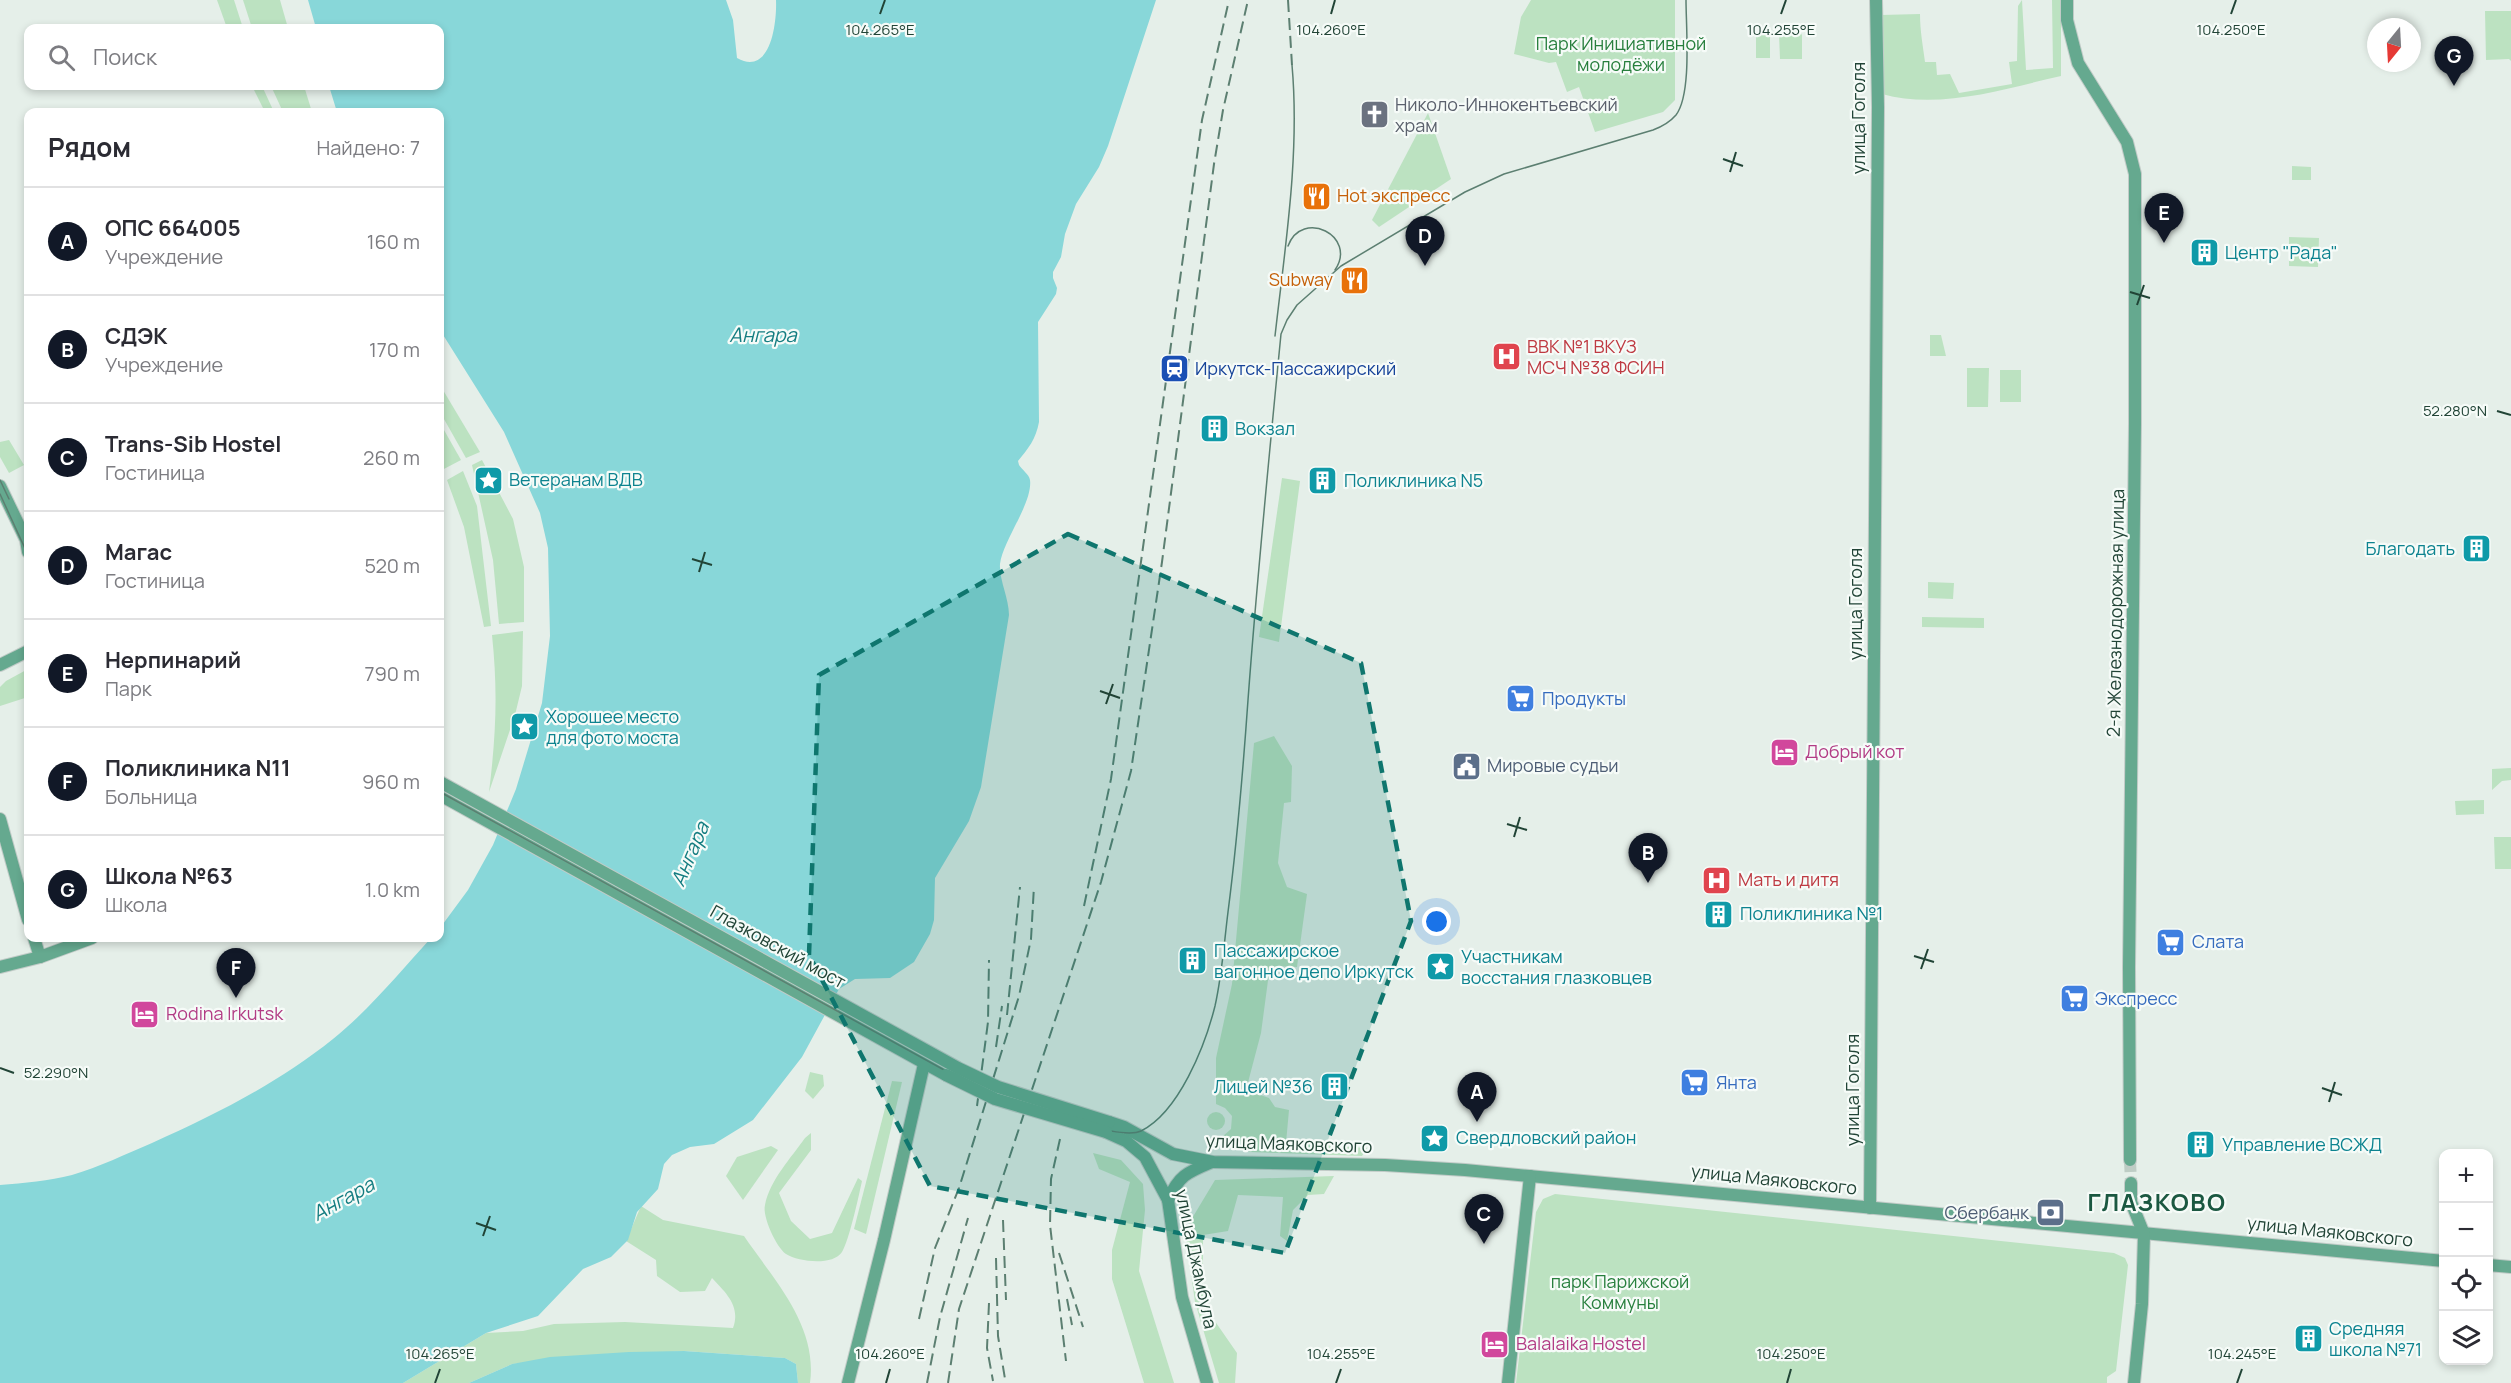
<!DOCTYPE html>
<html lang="ru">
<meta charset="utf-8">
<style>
:root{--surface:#fff;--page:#f7f7f7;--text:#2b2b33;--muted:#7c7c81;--line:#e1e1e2;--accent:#111827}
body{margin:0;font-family:Manrope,sans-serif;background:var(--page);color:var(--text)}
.controls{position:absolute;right:18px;bottom:18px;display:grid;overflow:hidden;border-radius:12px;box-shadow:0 3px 9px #0003}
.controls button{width:54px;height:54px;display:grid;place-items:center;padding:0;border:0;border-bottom:2px solid var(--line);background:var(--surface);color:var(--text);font:30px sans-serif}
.compass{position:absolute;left:2367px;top:18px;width:54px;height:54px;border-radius:50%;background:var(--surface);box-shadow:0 3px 9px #0003;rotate:198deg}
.you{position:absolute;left:1437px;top:922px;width:21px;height:21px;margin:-15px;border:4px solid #fff;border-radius:50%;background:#1a73e8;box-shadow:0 0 0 9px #1a73e833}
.badge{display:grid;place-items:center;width:39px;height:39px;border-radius:50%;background:var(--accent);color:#fff;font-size:20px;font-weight:700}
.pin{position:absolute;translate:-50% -50px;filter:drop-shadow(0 2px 3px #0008)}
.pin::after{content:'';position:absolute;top:32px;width:21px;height:18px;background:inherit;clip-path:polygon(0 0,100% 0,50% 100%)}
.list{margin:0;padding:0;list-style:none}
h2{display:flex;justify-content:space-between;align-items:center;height:78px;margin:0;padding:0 24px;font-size:26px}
h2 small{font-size:20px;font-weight:400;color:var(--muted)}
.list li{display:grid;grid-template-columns:39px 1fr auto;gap:18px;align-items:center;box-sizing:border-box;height:108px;padding:0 24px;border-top:2px solid var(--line)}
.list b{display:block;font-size:22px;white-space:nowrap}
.list p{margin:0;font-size:20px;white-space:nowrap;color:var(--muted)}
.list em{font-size:20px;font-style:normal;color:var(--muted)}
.icon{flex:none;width:33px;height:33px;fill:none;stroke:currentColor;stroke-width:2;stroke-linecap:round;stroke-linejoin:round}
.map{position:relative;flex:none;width:2511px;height:1383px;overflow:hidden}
.search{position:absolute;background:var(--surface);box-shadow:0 3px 9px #0003;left:24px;top:24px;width:420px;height:66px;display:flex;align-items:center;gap:15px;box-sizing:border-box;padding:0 21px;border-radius:12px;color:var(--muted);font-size:22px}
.panel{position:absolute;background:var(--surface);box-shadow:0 3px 9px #0003;left:24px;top:108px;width:420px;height:834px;border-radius:12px}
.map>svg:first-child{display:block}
</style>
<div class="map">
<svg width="2511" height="1383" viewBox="0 0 2511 1383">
<rect width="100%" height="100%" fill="#e5efe9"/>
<g fill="#bce2c1">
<path d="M217 0H234L243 28H227Z"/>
<path d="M243 0H280L288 28H252Z"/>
<path d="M1531 0H1675V100L1663 112 1595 132 1579 87 1567 92 1556 62 1549 63 1514 54 1521 17Z"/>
<path d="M2022 0 2026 70 2053 68 2052 0H2061V76C2003 89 1940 110 1882 94L1881 15 1920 14C1920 31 1923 46 1925 62H1936L1937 75 1950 74 1959 93 2012 84 2009 62 2017 61 2018 6Z"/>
<path d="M2485 11H2511V61L2509 59 2486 60Z"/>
<path d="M1756 32H1767L1770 35V58H1756Z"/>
<path d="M1782 32H1800L1802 35V59H1780L1779 34Z"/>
<path d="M252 86H262L274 112H265Z"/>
<path d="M271 86H304L312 112H283Z"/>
<path d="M1428 113 1451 179 1379 227 1372 220Z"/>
<path d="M2292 166 2311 167V180H2292Z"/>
<path d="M2289 237 2319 238 2318 267 2289 266Z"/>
<path d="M1930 335H1941L1946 356H1930Z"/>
<path d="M1967 368H1989L1988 407H1967Z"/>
<rect x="2000" y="370" width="21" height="32"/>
<path d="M440 385 480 452 466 458 440 412Z"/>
<path d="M440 423 461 460 442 470 440 464Z"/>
<path d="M9 440 24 465 9 473 0 457V442Z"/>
<path d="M482 460 513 519 524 567V622L499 624 493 560 472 465Z"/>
<path d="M463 471 477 506 491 626 484 627 464 527 447 480Z"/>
<path d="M1282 478 1300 481 1279 642 1259 637Z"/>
<path d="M1928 582 1954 583 1953 599 1928 598Z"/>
<path d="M1922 617 1984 618V628L1922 627Z"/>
<path d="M523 631 522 686 515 715 489 792C496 735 498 692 492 635Z"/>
<path d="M28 669V697L0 706V687L6 681Z"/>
<path d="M1274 736 1292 766 1291 802 1284 803 1278 863 1287 887 1307 894 1297 967 1275 966 1269 973 1261 1033 1246 1090 1269 1098 1275 1107 1289 1110 1286 1143 1367 1148 1362 1156 1249 1152 1250 1142 1222 1140V1137L1231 1129 1232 1116 1225 1108 1216 1104V1058L1232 984 1254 743Z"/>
<path d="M2511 768V780L2502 781 2492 790V769Z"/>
<path d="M2484 800V814L2456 815 2455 801Z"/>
<path d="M2494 837H2511V869H2495Z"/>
<path d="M810 1072 823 1075 824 1086 813 1099 805 1091Z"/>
<path d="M892 1081 902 1082 866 1234 854 1229Z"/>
<circle cx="1216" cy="1121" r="9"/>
<path d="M811 1133V1150L779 1193 791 1221 810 1239 832 1233 858 1178 862 1181C859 1195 849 1241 842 1252 833 1266 799 1262 786 1254 776 1247 762 1216 765 1205 770 1180 791 1158 805 1138Z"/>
<path d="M771 1146 778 1150 743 1200 726 1176 737 1157Z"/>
<path d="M1093 1153 1121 1160 1143 1184 1145 1210 1139 1271 1174 1383H1144L1112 1279V1250L1130 1182 1099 1169Z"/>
<path d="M1334 1176 1324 1194 1308 1195 1293 1210 1287 1241 1280 1236 1283 1197 1238 1195 1228 1231 1203 1235V1304L1237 1353 1235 1383H1219L1195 1302 1185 1230 1215 1180Z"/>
<path d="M1555 1194 2114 1253 2125 1258 2128 1265 2116 1371 2107 1377V1383H1516L1536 1212 1543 1199Z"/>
<path d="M641 1206 663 1220 744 1236C774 1280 818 1326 810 1383H798L796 1364 785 1358 684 1351 512 1364 469 1383H403L486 1333 523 1331 554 1324 625 1322 733 1328C741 1306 726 1293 712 1278L705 1291 680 1292 657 1276 656 1260 626 1241Z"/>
</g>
<g fill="#88d7d9">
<path d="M308 0H726L733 20 737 58C771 77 777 22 776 0H1156L1108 146 1099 167 1076 204 1065 234 1061 257 1053 272V278L1057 288 1056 294 1038 322 1039 422C1036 439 1028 449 1018 461L1019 465C1022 470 1029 474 1030 480 1033 503 1003 540 1000 564 999 580 1009 598 1009 615L981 787 969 821 935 878 934 920 930 934 914 962 890 978 855 979 839 989 802 1057 753 1120 714 1144 690 1147 672 1155 664 1164 658 1189 637 1212 628 1240 611 1257 583 1269 538 1316 486 1333 403 1383H0V1185C24 1183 49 1181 72 1175 99 1167 126 1154 152 1143 217 1114 278 1083 333 1039 369 1010 400 972 431 938H440V928L468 890 493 845 516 789 542 703 550 636 548 548 540 513 504 432 440 330V112H337L329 86H440V28H316Z"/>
<path d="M684 1351 785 1358 796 1364 798 1383H469L512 1364 550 1357 629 1352Z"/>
</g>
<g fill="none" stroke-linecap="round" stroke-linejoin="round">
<path stroke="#becdc5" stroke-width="12" stroke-dasharray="12 6" stroke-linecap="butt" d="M2130 1160 2131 1183"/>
<defs>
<g id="major">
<path d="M2067 0V20L2078 63 2127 142 2135 174V424L2129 967 2130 1160"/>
<path d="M0 486 26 540 28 552"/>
<path d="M0 665 28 651"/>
<path d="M440 795 946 1075"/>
<path d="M0 819 28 920"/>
<path d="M34 938 40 957"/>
<path d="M0 967 40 957 92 938"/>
<path d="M1109 1122 1124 1127 1173 1154 1213 1162 1385 1165 1465 1170 2444 1261"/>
<path d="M1106 1132 1126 1141 1145 1157 1168 1200 1182 1297 1207 1383"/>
<path d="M2131 1183V1202L2144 1234 2142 1304 2134 1383"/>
<path d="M1168 1200C1179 1175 1188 1172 1212 1162"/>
<path d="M1870 1208 1878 107 1876 0"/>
<path d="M2488 1265 2511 1267"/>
<path d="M848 1383 884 1240 924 1064"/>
<path d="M1508 1383 1530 1176"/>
</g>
</defs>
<use href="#major" stroke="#c1cbc7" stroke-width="14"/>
<use href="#major" stroke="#65a98f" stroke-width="12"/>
<g stroke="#5c7f71" stroke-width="1.5">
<path d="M1288 246C1302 208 1358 236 1335 270"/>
<path d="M1275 336C1285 247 1300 155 1292 65"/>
<path d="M0 480 9 499"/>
<path d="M0 494 28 555"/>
<path d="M440 792 984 1092C1011 1102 1118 1142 1141 1131 1179 1112 1205 1046 1215 1006 1222 975 1224 944 1228 912 1237 842 1243 771 1248 700 1257 578 1269 456 1281 334L1287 320 1297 305 1341 266 1465 192 1504 174 1653 130C1661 127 1670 122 1676 115 1692 94 1686 28 1686 0"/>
</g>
<g stroke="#5c7f71" stroke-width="2" stroke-dasharray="12 6" stroke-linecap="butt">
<path d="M1288 0 1292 65"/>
<path d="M1084 906 1111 779 1202 120 1229 0"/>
<path d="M1007 1015 1020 887"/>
<path d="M996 1047 1002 1006"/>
<path d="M977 1106 988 1022 989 960"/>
<path d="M1060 1139 1051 1179 1050 1225 1066 1361"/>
<path d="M1003 1220 1006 1300"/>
<path d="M1059 1253 1083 1327"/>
<path d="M996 1258 998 1336 1005 1379"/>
<path d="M1067 1299 1072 1325"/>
<path d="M989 1303 987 1348 993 1381"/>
<path d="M919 1319 935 1248 959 1188 1019 996 1031 939 1034 886"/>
<path d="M927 1383 940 1317 968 1218"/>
<path d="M948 1383 959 1309 1101 882 1131 771 1162 562 1214 164 1223 110 1248 0"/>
</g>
<defs>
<g id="major-bridge">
<path d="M440 782 958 1068 998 1087 1109 1122"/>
<path d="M946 1075 995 1099 1106 1132"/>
</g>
</defs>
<use href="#major-bridge" stroke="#c1cbc7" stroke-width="14" stroke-linecap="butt"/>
<use href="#major-bridge" stroke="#65a98f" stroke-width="12"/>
</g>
<path fill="#0f766e" fill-opacity="0.2" stroke="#0f766e" stroke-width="4.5" stroke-dasharray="12 8" stroke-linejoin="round" d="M1068 534 1361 663 1411 921 1285 1253 930 1186 809 955 819 675Z"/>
<path fill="none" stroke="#214436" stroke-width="2" d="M880 14 885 0M1331 14 1335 0M1781 14 1786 0M2231 14 2236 0M1723 159 1743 166M1730 172 1736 152M2130 292 2150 298M2137 305 2144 285M2497 411 2511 415M692 559 712 565M699 572 705 552M1100 691 1120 698M1106 704 1113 684M1507 824 1527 830M1514 837 1520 817M1914 956 1934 962M1921 969 1928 949M0 1068 14 1073M2322 1088 2342 1095M2329 1102 2335 1082M476 1223 496 1230M483 1236 490 1216M435 1383 440 1369M886 1383 890 1369M1336 1383 1341 1369M1787 1383 1791 1369M2237 1383 2242 1369"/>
<defs>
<symbol id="church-square" viewBox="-11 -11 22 22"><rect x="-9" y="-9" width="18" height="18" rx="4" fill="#6b7280" stroke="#f6fbf8"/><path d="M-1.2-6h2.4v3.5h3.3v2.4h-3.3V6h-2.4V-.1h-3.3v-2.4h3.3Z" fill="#fff"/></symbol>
<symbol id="restaurant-square" viewBox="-11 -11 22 22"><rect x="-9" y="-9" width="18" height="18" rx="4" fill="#e8710a" stroke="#f6fbf8"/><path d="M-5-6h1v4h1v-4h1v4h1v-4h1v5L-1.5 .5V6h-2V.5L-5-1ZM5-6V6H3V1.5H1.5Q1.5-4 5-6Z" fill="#fff"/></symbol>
<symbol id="building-square" viewBox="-11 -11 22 22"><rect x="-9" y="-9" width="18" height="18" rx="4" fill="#0f9aa8" stroke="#f6fbf8"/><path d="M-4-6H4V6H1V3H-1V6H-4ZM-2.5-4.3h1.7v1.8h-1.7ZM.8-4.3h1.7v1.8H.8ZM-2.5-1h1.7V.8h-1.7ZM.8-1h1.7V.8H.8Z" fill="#fff"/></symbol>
<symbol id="hospital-square" viewBox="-11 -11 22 22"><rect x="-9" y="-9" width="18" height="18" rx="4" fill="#e0444e" stroke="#f6fbf8"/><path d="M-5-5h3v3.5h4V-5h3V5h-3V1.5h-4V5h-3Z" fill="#fff"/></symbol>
<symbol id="station-square" viewBox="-11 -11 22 22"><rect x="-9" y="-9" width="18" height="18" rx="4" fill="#1a4fb4" stroke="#f6fbf8"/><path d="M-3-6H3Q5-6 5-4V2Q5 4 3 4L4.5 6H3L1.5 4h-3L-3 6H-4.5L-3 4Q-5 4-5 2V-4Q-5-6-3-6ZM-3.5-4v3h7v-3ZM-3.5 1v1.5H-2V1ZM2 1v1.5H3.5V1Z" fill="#fff"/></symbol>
<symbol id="sight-square" viewBox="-11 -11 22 22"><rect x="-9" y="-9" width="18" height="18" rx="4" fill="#0f9aa8" stroke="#f6fbf8"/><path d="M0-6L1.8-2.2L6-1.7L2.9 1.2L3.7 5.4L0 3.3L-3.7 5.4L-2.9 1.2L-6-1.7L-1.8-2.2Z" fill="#fff"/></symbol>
<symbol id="supermarket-square" viewBox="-11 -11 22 22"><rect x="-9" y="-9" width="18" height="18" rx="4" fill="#3f7fe0" stroke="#f6fbf8"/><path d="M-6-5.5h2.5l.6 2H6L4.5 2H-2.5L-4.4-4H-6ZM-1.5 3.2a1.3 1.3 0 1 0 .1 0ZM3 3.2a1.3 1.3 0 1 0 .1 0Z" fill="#fff"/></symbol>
<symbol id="hotel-square" viewBox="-11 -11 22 22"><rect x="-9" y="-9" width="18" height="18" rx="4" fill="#d1479c" stroke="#f6fbf8"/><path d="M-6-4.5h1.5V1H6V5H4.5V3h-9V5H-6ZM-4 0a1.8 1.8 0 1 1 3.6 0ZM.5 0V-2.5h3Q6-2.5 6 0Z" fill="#fff"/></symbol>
<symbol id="civic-square" viewBox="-11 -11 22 22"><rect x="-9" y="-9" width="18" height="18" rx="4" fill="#5c6f8a" stroke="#f6fbf8"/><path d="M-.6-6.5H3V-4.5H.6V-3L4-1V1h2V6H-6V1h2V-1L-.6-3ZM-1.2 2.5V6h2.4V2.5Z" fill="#fff"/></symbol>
<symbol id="bank-square" viewBox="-11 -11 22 22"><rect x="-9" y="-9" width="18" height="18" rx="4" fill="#5c6f8a" stroke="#f6fbf8"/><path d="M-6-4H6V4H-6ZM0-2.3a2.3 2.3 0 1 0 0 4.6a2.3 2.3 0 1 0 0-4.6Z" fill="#fff"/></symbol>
</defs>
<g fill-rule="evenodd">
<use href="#church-square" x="1358" y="98" width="33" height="33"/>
<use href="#restaurant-square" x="1300" y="180" width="33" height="33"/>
<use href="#building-square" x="2188" y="236" width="33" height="33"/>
<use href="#restaurant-square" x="1338" y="264" width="33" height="33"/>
<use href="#hospital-square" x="1490" y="340" width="33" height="33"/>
<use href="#station-square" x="1158" y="352" width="33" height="33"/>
<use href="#building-square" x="1198" y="412" width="33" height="33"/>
<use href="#sight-square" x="472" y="464" width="33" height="33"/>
<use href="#building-square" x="1306" y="464" width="33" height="33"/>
<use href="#building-square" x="2460" y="532" width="33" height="33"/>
<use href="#supermarket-square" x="1504" y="682" width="33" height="33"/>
<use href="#sight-square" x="508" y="710" width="33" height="33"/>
<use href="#hotel-square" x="1768" y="736" width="33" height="33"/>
<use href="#civic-square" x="1450" y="750" width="33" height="33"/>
<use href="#hospital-square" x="1700" y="864" width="33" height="33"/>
<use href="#building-square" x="1702" y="898" width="33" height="33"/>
<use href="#supermarket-square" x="2154" y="926" width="33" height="33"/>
<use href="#building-square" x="1176" y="944" width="33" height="33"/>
<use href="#sight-square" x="1424" y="950" width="33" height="33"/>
<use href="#supermarket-square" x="2058" y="982" width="33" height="33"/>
<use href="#hotel-square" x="128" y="998" width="33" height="33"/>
<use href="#supermarket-square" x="1678" y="1066" width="33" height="33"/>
<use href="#building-square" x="1318" y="1070" width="33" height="33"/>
<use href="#sight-square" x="1418" y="1122" width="33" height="33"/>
<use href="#building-square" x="2184" y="1128" width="33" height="33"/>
<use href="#bank-square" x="2034" y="1196" width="33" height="33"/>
<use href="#building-square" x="2292" y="1322" width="33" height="33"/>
<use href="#hotel-square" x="1478" y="1328" width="33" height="33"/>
</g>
<g text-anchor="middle" stroke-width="4.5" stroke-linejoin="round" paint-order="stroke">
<g font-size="18" fill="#277f3d" stroke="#f6fbf8">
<text x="1621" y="50">Парк Инициативной<tspan x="1621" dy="21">молодёжи</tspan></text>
<text x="1620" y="1288">парк Парижской<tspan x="1620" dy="21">Коммуны</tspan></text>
</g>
<g font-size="18" fill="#5b616d" stroke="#f6fbf8" text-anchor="start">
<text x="1395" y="111">Николо-Иннокентьевский<tspan x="1395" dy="21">храм</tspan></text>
</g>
<g font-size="18" fill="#214436" stroke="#f6fbf8">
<text transform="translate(1859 118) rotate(-90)" y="6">улица Гоголя</text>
<text transform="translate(1856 604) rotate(-90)" y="6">улица Гоголя</text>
<text transform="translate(2116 613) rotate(-89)" y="6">2-я Железнодорожная улица</text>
<text transform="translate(778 947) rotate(29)" y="6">Глазковский мост</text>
<text transform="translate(1853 1090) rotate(-90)" y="6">улица Гоголя</text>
<text transform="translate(1289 1144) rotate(2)" y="6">улица Маяковского</text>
<text transform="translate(1774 1180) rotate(6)" y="6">улица Маяковского</text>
<text transform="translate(2330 1232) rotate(6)" y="6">улица Маяковского</text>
<text transform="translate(1196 1259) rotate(78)" y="6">улица Джамбула</text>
</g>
<g font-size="18" fill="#c56008" stroke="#f6fbf8" text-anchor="start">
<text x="1337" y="202">Hot экспресс</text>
<text x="1333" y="286" text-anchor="end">Subway</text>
</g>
<g font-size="18" fill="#0d838f" stroke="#f6fbf8" text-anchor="start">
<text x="2225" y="259">Центр "Рада"</text>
<text x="1235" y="435">Вокзал</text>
<text x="509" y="486">Ветеранам ВДВ</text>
<text x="1344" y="487">Поликлиника N5</text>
<text x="2455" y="555" text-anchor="end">Благодать</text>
<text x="546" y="723">Хорошее место<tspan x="546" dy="21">для фото моста</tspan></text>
<text x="1740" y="920">Поликлиника №1</text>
<text x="1214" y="957">Пассажирское<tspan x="1214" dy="21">вагонное депо Иркутск</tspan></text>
<text x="1461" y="963">Участникам<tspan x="1461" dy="21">восстания глазковцев</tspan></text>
<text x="1313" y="1093" text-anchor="end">Лицей №36</text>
<text x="1456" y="1144">Свердловский район</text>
<text x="2222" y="1151">Управление ВСЖД</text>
<text x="2329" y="1335">Средняя<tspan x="2329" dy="21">школа №71</tspan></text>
</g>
<g font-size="18" fill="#be3a42" stroke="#f6fbf8" text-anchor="start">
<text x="1527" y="353">ВВК №1 ВКУЗ<tspan x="1527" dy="21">МСЧ №38 ФСИН</tspan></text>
<text x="1738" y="886">Мать и дитя</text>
</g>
<g font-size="18" fill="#164399" stroke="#f6fbf8" text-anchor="start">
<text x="1195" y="375">Иркутск-Пассажирский</text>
</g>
<g font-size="18" fill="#366cbe" stroke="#f6fbf8" text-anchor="start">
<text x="1542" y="705">Продукты</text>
<text x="2192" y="948">Слата</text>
<text x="2095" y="1005">Экспресс</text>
<text x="1716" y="1089">Янта</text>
</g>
<g font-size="18" fill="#b23c85" stroke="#f6fbf8" text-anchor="start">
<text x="1805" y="758">Добрый кот</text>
<text x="166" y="1020">Rodina Irkutsk</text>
<text x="1516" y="1350">Balalaika Hostel</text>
</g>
<g font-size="18" fill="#4e5e75" stroke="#f6fbf8" text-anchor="start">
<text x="1487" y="772">Мировые судьи</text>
<text x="2029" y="1219" text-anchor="end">Сбербанк</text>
</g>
<g font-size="20" font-style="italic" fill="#147d81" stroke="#f6fbf8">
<text x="763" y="342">Ангара</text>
<text transform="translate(690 854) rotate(-67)" y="7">Ангара</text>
<text transform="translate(343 1199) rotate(-29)" y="7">Ангара</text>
</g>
<g font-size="24" font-weight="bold" letter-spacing="1.5" fill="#1b5841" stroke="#f6fbf8">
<text x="2157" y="1211">ГЛАЗКОВО</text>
</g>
</g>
<g font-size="15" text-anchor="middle" fill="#214436" stroke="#f6fbf8" stroke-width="4.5" stroke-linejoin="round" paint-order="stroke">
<text x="880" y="35">104.265°E</text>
<text x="1331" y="35">104.260°E</text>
<text x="1781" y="35">104.255°E</text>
<text x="2231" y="35">104.250°E</text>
<text x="2455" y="416">52.280°N</text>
<text x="56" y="1078">52.290°N</text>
<text x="440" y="1359">104.265°E</text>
<text x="890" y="1359">104.260°E</text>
<text x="1341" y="1359">104.255°E</text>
<text x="1791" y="1359">104.250°E</text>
<text x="2242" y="1359">104.245°E</text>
</g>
</svg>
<div class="controls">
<button>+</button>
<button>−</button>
<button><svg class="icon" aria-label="locate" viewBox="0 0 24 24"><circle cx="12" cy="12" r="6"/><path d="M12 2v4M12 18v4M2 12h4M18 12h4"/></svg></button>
<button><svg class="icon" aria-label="layers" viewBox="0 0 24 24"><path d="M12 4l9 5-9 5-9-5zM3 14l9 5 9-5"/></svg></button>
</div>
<svg class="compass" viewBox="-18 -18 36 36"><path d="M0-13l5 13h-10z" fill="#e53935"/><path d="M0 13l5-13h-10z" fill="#7c7c81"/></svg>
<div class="you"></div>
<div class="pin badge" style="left:1477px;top:1122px">A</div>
<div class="pin badge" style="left:1648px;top:883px">B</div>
<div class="pin badge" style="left:1484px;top:1244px">C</div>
<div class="pin badge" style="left:1425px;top:266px">D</div>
<div class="pin badge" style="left:2164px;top:243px">E</div>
<div class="pin badge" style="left:236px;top:998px">F</div>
<div class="pin badge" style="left:2454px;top:86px">G</div>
<div class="search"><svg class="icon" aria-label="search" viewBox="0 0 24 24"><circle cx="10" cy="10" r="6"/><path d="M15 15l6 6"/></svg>Поиск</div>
<section class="panel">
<h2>Рядом<small>Найдено: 7</small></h2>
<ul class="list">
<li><span class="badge">A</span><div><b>ОПС 664005</b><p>Учреждение</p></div><em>160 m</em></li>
<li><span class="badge">B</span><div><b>СДЭК</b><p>Учреждение</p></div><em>170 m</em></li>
<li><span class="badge">C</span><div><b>Trans-Sib Hostel</b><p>Гостиница</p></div><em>260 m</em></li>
<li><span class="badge">D</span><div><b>Магас</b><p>Гостиница</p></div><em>520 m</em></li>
<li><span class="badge">E</span><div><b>Нерпинарий</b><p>Парк</p></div><em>790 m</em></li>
<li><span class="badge">F</span><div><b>Поликлиника N11</b><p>Больница</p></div><em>960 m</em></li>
<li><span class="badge">G</span><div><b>Школа №63</b><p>Школа</p></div><em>1.0 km</em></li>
</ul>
</section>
</div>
